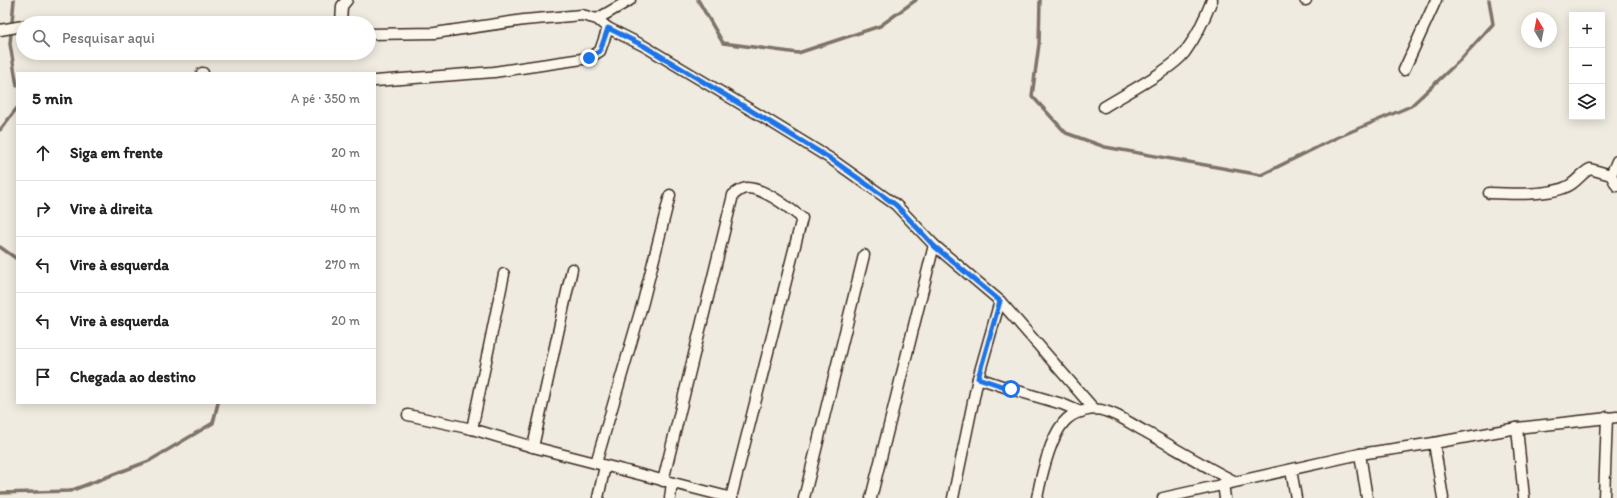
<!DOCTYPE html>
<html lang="pt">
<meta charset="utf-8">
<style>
:root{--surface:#fff;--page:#f6f6f6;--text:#222;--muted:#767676;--line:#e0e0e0}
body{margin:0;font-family:Itim,sans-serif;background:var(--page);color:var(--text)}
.controls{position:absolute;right:12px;top:12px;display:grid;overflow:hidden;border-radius:0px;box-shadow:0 2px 10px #0003}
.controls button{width:36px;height:36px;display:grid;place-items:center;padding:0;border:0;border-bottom:1px solid var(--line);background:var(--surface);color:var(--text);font:20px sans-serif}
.compass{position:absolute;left:1521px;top:12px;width:36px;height:36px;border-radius:50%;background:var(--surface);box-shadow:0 2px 10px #0003;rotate:350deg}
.stop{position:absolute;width:12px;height:12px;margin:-9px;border:3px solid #1a73e8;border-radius:50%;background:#fff}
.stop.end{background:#1a73e8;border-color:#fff;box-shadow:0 1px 4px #0008}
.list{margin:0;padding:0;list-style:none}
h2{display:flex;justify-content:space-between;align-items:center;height:52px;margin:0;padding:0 16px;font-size:17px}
h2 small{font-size:13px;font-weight:400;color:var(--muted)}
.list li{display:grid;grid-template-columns:26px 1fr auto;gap:12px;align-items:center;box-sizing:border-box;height:56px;padding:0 16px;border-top:1px solid var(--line)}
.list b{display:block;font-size:15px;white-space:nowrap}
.list em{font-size:13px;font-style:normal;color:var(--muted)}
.icon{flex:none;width:22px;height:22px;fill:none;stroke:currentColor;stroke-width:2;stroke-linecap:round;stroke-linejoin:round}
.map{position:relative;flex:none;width:1617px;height:498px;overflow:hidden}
.search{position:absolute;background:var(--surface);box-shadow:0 2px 10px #0003;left:16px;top:16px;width:360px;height:44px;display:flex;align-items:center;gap:10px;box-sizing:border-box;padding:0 14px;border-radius:22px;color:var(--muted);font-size:15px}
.panel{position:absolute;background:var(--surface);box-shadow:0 2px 10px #0003;left:16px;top:72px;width:360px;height:332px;border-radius:0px}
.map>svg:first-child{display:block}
</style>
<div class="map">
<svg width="1617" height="498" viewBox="0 0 1617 498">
<rect width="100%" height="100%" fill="#f0ebe0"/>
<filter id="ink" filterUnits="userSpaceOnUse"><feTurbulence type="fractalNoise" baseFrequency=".025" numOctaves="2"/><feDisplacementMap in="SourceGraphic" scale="8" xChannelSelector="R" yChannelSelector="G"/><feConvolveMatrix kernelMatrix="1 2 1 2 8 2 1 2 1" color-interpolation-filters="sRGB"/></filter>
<g filter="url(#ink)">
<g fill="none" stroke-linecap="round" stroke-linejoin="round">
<g stroke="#7f7367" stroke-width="3.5">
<path d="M14 0 10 44 17 86"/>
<path d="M698 0 723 43 798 53 880 26 916 0"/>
<path d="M1040 0 1039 44 1032 96 1066 133 1105 147 1261 175 1336 138 1411 106 1459 61 1493 24 1489 0"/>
<path d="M0 130 17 108"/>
<path d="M0 247 17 259"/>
<path d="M0 493 70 491 149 461 213 423 218 403"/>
</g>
<defs>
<g id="street">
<path d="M1305 0H1306"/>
<path d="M597 19 630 0"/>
<path d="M341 23 342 6 347 0"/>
<path d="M0 30 23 26"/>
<path d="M369 34 435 33 524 20 582 15 597 19 608 28 644 46 766 119 831 159 896 205 934 245 1000 301 1094 409"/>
<path d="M1404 70 1436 0"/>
<path d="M202 73H203"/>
<path d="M375 81 494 72 589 58 600 51 608 28"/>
<path d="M1104 107C1123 95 1173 69 1185 52 1197 36 1205 18 1212 0"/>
<path d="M1617 161 1611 175 1617 186"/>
<path d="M1489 193C1510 194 1552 196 1570 185 1578 180 1582 173 1590 169L1611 175"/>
<path d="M978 378 1011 389 1062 404 1081 412"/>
<path d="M408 415 472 429 533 447 732 498"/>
<path d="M1517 428 1524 498"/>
<path d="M472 429 504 274"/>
<path d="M1434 443 1443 498"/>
<path d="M533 447 572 269"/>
<path d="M1360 454 1367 498"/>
<path d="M596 463 643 302 670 195"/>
<path d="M1291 470 1296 498"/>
<path d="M663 481 733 195C737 192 742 188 747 188 764 188 789 208 802 218L731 498"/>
<path d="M1223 484 1225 498"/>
<path d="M598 498 605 466"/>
<path d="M670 498 672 483"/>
<path d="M804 498 864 255"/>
<path d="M871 498 934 245"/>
<path d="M953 498 978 378 1000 301"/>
<path d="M1037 498C1041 477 1051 433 1067 419 1076 411 1094 407 1105 411 1120 415 1132 425 1146 432 1175 448 1204 466 1234 481"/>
<path d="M1163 498 1360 454 1434 443 1517 428 1617 417"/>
<path d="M1604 498 1607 417"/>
</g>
</defs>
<use href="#street" stroke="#3b2a1e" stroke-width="13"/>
<use href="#street" stroke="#fbf7ec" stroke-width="10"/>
</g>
</g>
<g fill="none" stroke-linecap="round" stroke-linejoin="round" filter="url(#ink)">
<path stroke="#1a73e8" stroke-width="5" d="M589 58 600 51 608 28 644 46 831 159 896 205 934 246 1000 301 978 378 1011 389"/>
</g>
</svg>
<div class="controls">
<button>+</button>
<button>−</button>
<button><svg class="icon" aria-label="layers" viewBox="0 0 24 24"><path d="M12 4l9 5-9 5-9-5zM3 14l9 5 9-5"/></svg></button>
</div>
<svg class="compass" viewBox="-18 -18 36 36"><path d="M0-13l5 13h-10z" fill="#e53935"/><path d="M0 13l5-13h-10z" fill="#767676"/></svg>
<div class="stop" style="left:1011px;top:389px"></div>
<div class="stop end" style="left:589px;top:58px"></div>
<div class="search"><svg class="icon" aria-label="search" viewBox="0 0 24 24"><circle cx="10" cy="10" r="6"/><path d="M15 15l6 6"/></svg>Pesquisar aqui</div>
<section class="panel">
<h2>5 min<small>A pé · 350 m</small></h2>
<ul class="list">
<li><svg class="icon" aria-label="ahead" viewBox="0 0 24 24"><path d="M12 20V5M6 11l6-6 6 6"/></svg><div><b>Siga em frente</b></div><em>20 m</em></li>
<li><svg class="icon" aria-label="right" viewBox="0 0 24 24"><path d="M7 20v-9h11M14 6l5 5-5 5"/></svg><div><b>Vire à direita</b></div><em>40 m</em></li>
<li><svg class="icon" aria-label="left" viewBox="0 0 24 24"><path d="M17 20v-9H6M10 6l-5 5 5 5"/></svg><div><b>Vire à esquerda</b></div><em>270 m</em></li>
<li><svg class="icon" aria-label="left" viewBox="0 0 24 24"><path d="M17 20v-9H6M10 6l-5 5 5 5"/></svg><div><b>Vire à esquerda</b></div><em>20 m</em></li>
<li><svg class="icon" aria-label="arrive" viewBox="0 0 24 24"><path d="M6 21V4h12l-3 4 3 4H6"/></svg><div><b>Chegada ao destino</b></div></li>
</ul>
</section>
</div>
